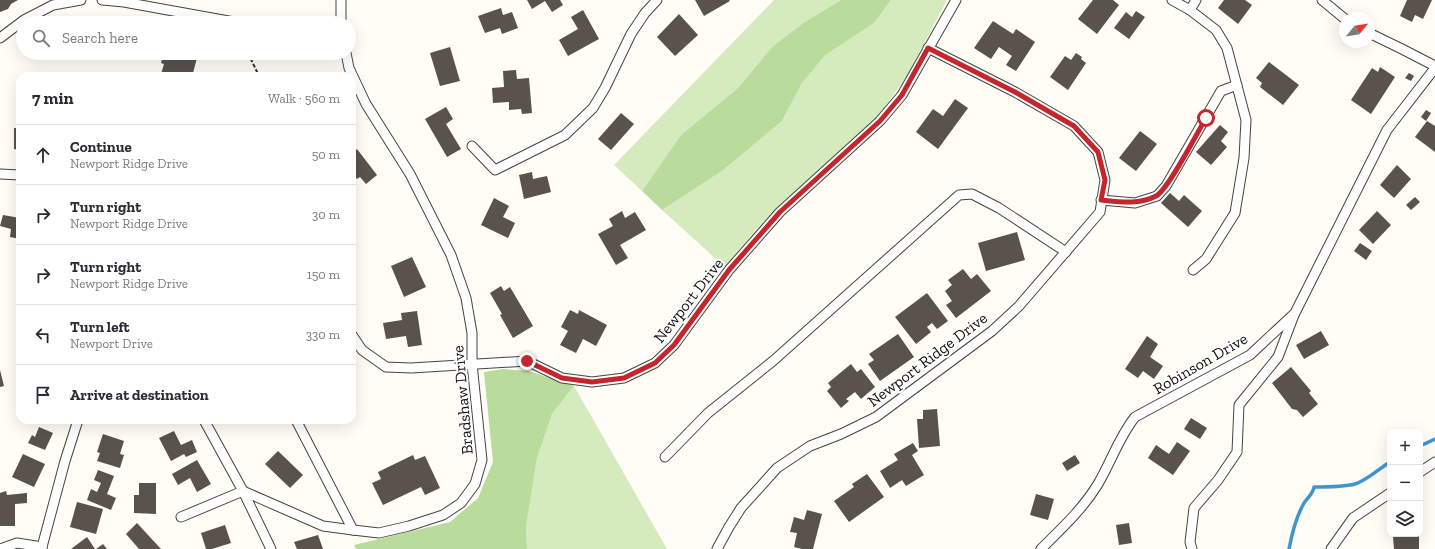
<!DOCTYPE html>
<meta charset="utf-8">
<style>
:root{--surface:#fff;--page:#f7f7f7;--text:#2b2b33;--muted:#7c7c81;--line:#e1e1e2}
body{margin:0;font-family:"Zilla Slab",serif;background:var(--page);color:var(--text)}
.controls{position:absolute;right:12px;bottom:12px;display:grid;overflow:hidden;border-radius:8px;box-shadow:0 4px 16px #0002}
.controls button{width:36px;height:36px;display:grid;place-items:center;padding:0;border:0;border-bottom:1px solid var(--line);background:var(--surface);color:var(--text);font:20px sans-serif}
.compass{position:absolute;left:1339px;top:12px;width:36px;height:36px;border-radius:50%;background:var(--surface);box-shadow:0 4px 16px #0002;rotate:60deg}
.stop{position:absolute;width:12px;height:12px;margin:-9px;border:3px solid #c4262e;border-radius:50%;background:#fff}
.stop.end{background:#c4262e;border-color:#fff;box-shadow:0 1px 4px #0008}
.list{margin:0;padding:0;list-style:none}
h2{display:flex;justify-content:space-between;align-items:center;height:52px;margin:0;padding:0 16px;font-size:17px}
h2 small{font-size:13px;font-weight:400;color:var(--muted)}
.list li{display:grid;grid-template-columns:26px 1fr auto;gap:12px;align-items:center;box-sizing:border-box;height:60px;padding:0 16px;border-top:1px solid var(--line)}
.list b{display:block;font-size:15px;white-space:nowrap}
.list p{margin:0;font-size:13px;white-space:nowrap;color:var(--muted)}
.list em{font-size:13px;font-style:normal;color:var(--muted)}
.icon{flex:none;width:22px;height:22px;fill:none;stroke:currentColor;stroke-width:2;stroke-linecap:round;stroke-linejoin:round}
.map{position:relative;flex:none;width:1435px;height:549px;overflow:hidden}
.search{position:absolute;background:var(--surface);box-shadow:0 4px 16px #0002;left:16px;top:16px;width:340px;height:44px;display:flex;align-items:center;gap:10px;box-sizing:border-box;padding:0 14px;border-radius:22px;color:var(--muted);font-size:15px}
.panel{position:absolute;background:var(--surface);box-shadow:0 4px 16px #0002;left:16px;top:72px;width:340px;height:352px;border-radius:12px}
.map>svg:first-child{display:block}
</style>
<div class="map">
<svg width="1435" height="549" viewBox="0 0 1435 549">
<rect width="100%" height="100%" fill="#fffdf5"/>
<g fill="#d5ebbd">
<path d="M774 0H841L803 23 772 47 739 87 681 135 642 191 614 165Z"/>
<path d="M891 0H947L908 74 880 114 756 229 725 267 662 210 722 171 782 121 802 83 825 54 874 23Z"/>
<path d="M574 386 667 549H527L526 527 537 458 552 414Z"/>
</g>
<g fill="#b9dc9c">
<path d="M841 0H891L874 23 825 55 802 83 782 121 722 171 662 210 642 191 681 135 739 87 772 47 803 23Z"/>
<path d="M503 369 529 371 574 386 552 414 537 458 526 527 527 549H356L354 545 450 522 478 498 493 462 484 372Z"/>
</g>
<g fill="none" stroke-linecap="round" stroke-linejoin="round">
<g stroke="#3f96cf" stroke-width="3.5">
<path d="M1420 446 1435 439"/>
<path d="M1289 549C1292 533 1296 517 1304 503 1308 497 1313 494 1314 487 1327 487 1344 487 1355 484 1366 481 1380 468 1390 462"/>
</g>
</g>
<g fill="#5a524d">
<path d="M0 0H18L11 4 8 9 0 12Z"/>
<path d="M527 0H560L563 5 552 12 545 1 532 9Z"/>
<path d="M695 0H729L730 1 704 16Z"/>
<path d="M1093 0H1113L1119 5 1097 34 1078 19Z"/>
<path d="M1224 0H1245L1252 5 1238 24 1218 8Z"/>
<path d="M1407 0H1432L1423 19 1415 15 1412 22 1400 16Z"/>
<path d="M501 8 503 15 512 12 518 28 502 34 500 28 485 33 478 16Z"/>
<path d="M583 10 599 39 568 56 559 40 578 29 571 17Z"/>
<path d="M1136 11 1145 17 1129 39 1114 28 1126 12 1132 17Z"/>
<path d="M679 14 698 35 675 56 657 37Z"/>
<path d="M993 21 1013 34 1016 29 1035 42 1016 71 1006 65 1012 56 999 47 991 59 974 48Z"/>
<path d="M450 47 460 81 440 86 430 53Z"/>
<path d="M161 53 198 54 193 73 190 72 189 76 177 75 176 76H168L161 74 164 64 161 63 162 59 159 58Z"/>
<path d="M1076 53 1082 57 1081 59 1086 63 1068 90 1050 77 1065 56 1071 60Z"/>
<path d="M1269 62 1299 85 1283 105 1260 87 1262 83 1256 78Z"/>
<path d="M1380 67 1395 77 1371 114 1351 100 1372 68 1378 72Z"/>
<path d="M516 70 517 79 529 78 532 113 522 114 521 109 509 110V102L493 103 492 88 504 87 503 71Z"/>
<path d="M1409 73 1414 76 1411 81 1405 78Z"/>
<path d="M955 99 968 108 938 149 916 132 933 109 943 116Z"/>
<path d="M446 107 453 119 446 124 461 149 447 157 425 119Z"/>
<path d="M1426 110 1431 113 1426 121 1421 117Z"/>
<path d="M621 113 634 124 611 150 598 139Z"/>
<path d="M1427 121 1435 126V152L1415 137Z"/>
<path d="M1220 125 1228 132 1221 141 1227 147 1211 165 1196 152Z"/>
<path d="M14 128H20V150L14 149Z"/>
<path d="M1140 131 1157 144 1136 171 1119 158Z"/>
<path d="M357 149 377 175 366 184 360 177 357 179 354 175 352 177V153Z"/>
<path d="M1397 165 1411 179 1394 198 1380 185Z"/>
<path d="M532 172 533 179 547 176 551 192 524 199 519 175Z"/>
<path d="M1170 193 1179 201 1184 195 1202 211 1188 227 1161 203Z"/>
<path d="M1415 197 1420 202 1411 210 1406 205Z"/>
<path d="M494 198 509 206 503 217 515 223 508 238 481 225Z"/>
<path d="M622 211 625 218 635 212 646 230 620 245 628 258 616 265 598 234 613 226 609 219Z"/>
<path d="M1377 211 1391 225 1373 244 1359 230Z"/>
<path d="M3 215 20 218V239L10 237 11 229 0 226Z"/>
<path d="M1017 232 1025 260 986 271 978 243Z"/>
<path d="M1360 243 1372 251 1366 260 1354 251Z"/>
<path d="M412 257 426 287 404 297 391 266Z"/>
<path d="M963 269 971 279 977 274 991 291 956 318 946 305 952 301 945 291 952 285 948 280Z"/>
<path d="M501 286 504 291 510 287 533 326 513 338 500 315 502 314 490 293Z"/>
<path d="M927 293 948 321 937 329 932 323 927 327 931 332 916 344 895 317Z"/>
<path d="M570 310 578 314 579 310 607 325 596 346 583 339 576 353 560 345 568 331 561 327Z"/>
<path d="M417 311 422 345 408 347 406 336 386 339 383 323 402 320 401 313Z"/>
<path d="M1321 331 1329 345 1304 359 1296 345Z"/>
<path d="M898 334 914 357 880 381 868 364 874 360 869 354Z"/>
<path d="M1147 336 1158 344 1150 357 1163 366 1154 379 1143 371 1138 378 1125 369Z"/>
<path d="M851 364 857 372 861 369 875 387 861 399 855 392 846 399 849 401 841 408 827 391 831 387 828 383Z"/>
<path d="M1291 367 1311 391 1309 393 1318 404 1303 417 1297 410 1292 409 1272 383Z"/>
<path d="M0 370 4 386 0 387Z"/>
<path d="M937 409 940 446 919 448 917 419H923V410Z"/>
<path d="M1191 418 1207 428 1200 439 1184 429Z"/>
<path d="M39 427 53 433 45 450 28 443 32 435 35 437Z"/>
<path d="M174 431 181 445 192 440 197 452 186 457 184 454 171 461 159 438Z"/>
<path d="M103 434 124 441 120 454 124 455 120 468 97 461 100 453 97 452Z"/>
<path d="M1177 442 1190 451 1173 475 1148 458 1156 445 1169 454Z"/>
<path d="M913 443 918 451 912 455 924 475 906 486 902 480 890 488 880 471 898 460 894 454Z"/>
<path d="M278 451 303 475 290 488 265 464Z"/>
<path d="M23 454 45 464 34 487 12 477Z"/>
<path d="M413 455 415 460 425 456 440 488 425 495 421 487 383 505 372 483 381 479 378 472Z"/>
<path d="M1075 455 1080 463 1067 471 1062 463Z"/>
<path d="M197 460 211 484 197 492 190 478 178 485 172 474Z"/>
<path d="M98 470 114 476 107 494 116 498 111 510 87 500 91 489 97 492 101 483 94 480Z"/>
<path d="M867 474 884 497 849 522 834 501 854 487 852 484Z"/>
<path d="M139 483H156V514L134 513V495H139Z"/>
<path d="M6 491 7 495 27 493V503L15 504V526H0V493Z"/>
<path d="M1036 494 1054 499 1048 520 1030 515Z"/>
<path d="M77 502 103 509 96 534 70 527Z"/>
<path d="M807 510 822 514 813 549H802L794 547 797 533 790 532 794 517 804 520Z"/>
<path d="M137 523 161 549H139L126 534Z"/>
<path d="M1129 523 1132 543 1119 545 1116 525Z"/>
<path d="M225 525 231 543 212 549H206L201 533Z"/>
<path d="M318 535 323 549H297L294 542Z"/>
<path d="M1419 535V549H1394L1393 537Z"/>
<path d="M87 537 95 549H71Z"/>
<path d="M103 544 107 549H96Z"/>
</g>
<g fill="none" stroke-linecap="round" stroke-linejoin="round">
<defs>
<g id="minor">
<path d="M102 0 124 2 234 22"/>
<path d="M1172 0 1190 10 1216 30 1227 48 1246 120 1244 158 1235 213 1206 259 1193 270"/>
<path d="M1322 0 1345 19"/>
<path d="M1190 10 1196 0"/>
<path d="M341 23V0"/>
<path d="M1369 33 1400 48 1435 66"/>
<path d="M0 38 24 20 53 5 81 0"/>
<path d="M472 146 495 170 565 135 593 108 605 88 631 34 645 13 657 0"/>
<path d="M0 174 20 175"/>
<path d="M1101 200 1135 203 1157 196 1166 186 1221 91 1237 85"/>
<path d="M352 335 362 350 386 367 411 368 527 361 562 378 592 382 624 378 655 363 674 345 729 270 780 212 880 121 902 95 956 0"/>
<path d="M204 420 243 491 271 549"/>
<path d="M296 420 353 530"/>
<path d="M665 457 708 413 773 361 959 195 972 194 999 208 1066 252"/>
<path d="M1420 472 1435 462"/>
<path d="M243 491 323 526 353 530 379 533 409 526 443 515 461 503 475 484 482 460 472 364V333L466 298 451 255 410 174 366 104 349 68 346 53"/>
<path d="M181 517 243 491"/>
<path d="M42 547 65 461 78 420"/>
<path d="M0 549 17 543 42 547"/>
<path d="M717 549 729 527 741 508 777 468 810 446 841 434 876 417 992 331 1019 306 1100 212 1105 180 1098 152 1074 126 1015 92 928 48"/>
<path d="M1041 549C1062 528 1082 510 1098 484 1111 462 1119 437 1135 417L1250 355 1295 313 1387 130 1435 68"/>
<path d="M1192 549 1190 542 1194 508 1218 480 1237 452 1239 405 1278 357 1294 315"/>
<path d="M1331 549 1353 518 1390 493"/>
</g>
</defs>
<use href="#minor" stroke="#444" stroke-width="11"/>
<path stroke="#333" stroke-width="2" stroke-dasharray="4 2" stroke-linecap="butt" d="M248 53 259 76"/>
<use href="#minor" stroke="#fff" stroke-width="9"/>
</g>
<g fill="none" stroke-linecap="round" stroke-linejoin="round">
<path stroke="#c4262e" stroke-width="5" d="M527 361 562 378 592 382 624 378 655 363 674 345 729 270 780 212 880 121 902 95 928 48 1015 92 1074 126 1098 152 1105 180 1101 200C1120 202 1139 205 1156 196 1168 190 1197 133 1206 118"/>
</g>
<g text-anchor="middle" stroke-width="4" stroke-linejoin="round" paint-order="stroke">
<g font-size="16" fill="#111" stroke="#fff">
<text transform="translate(688 300) rotate(-52)" y="6">Newport Drive</text>
<text transform="translate(927 359) rotate(-37)" y="6">Newport Ridge Drive</text>
<text transform="translate(1200 363) rotate(-30)" y="6">Robinson Drive</text>
<text transform="translate(462 400) rotate(-95)" y="6">Bradshaw Drive</text>
</g>
</g>
</svg>
<div class="controls">
<button>+</button>
<button>−</button>
<button><svg class="icon" aria-label="layers" viewBox="0 0 24 24"><path d="M12 4l9 5-9 5-9-5zM3 14l9 5 9-5"/></svg></button>
</div>
<svg class="compass" viewBox="-18 -18 36 36"><path d="M0-13l5 13h-10z" fill="#e53935"/><path d="M0 13l5-13h-10z" fill="#7c7c81"/></svg>
<div class="stop" style="left:1206px;top:118px"></div>
<div class="stop end" style="left:527px;top:361px"></div>
<div class="search"><svg class="icon" aria-label="search" viewBox="0 0 24 24"><circle cx="10" cy="10" r="6"/><path d="M15 15l6 6"/></svg>Search here</div>
<section class="panel">
<h2>7 min<small>Walk · 560 m</small></h2>
<ul class="list">
<li><svg class="icon" aria-label="ahead" viewBox="0 0 24 24"><path d="M12 20V5M6 11l6-6 6 6"/></svg><div><b>Continue</b><p>Newport Ridge Drive</p></div><em>50 m</em></li>
<li><svg class="icon" aria-label="right" viewBox="0 0 24 24"><path d="M7 20v-9h11M14 6l5 5-5 5"/></svg><div><b>Turn right</b><p>Newport Ridge Drive</p></div><em>30 m</em></li>
<li><svg class="icon" aria-label="right" viewBox="0 0 24 24"><path d="M7 20v-9h11M14 6l5 5-5 5"/></svg><div><b>Turn right</b><p>Newport Ridge Drive</p></div><em>150 m</em></li>
<li><svg class="icon" aria-label="left" viewBox="0 0 24 24"><path d="M17 20v-9H6M10 6l-5 5 5 5"/></svg><div><b>Turn left</b><p>Newport Drive</p></div><em>330 m</em></li>
<li><svg class="icon" aria-label="arrive" viewBox="0 0 24 24"><path d="M6 21V4h12l-3 4 3 4H6"/></svg><div><b>Arrive at destination</b></div></li>
</ul>
</section>
</div>
